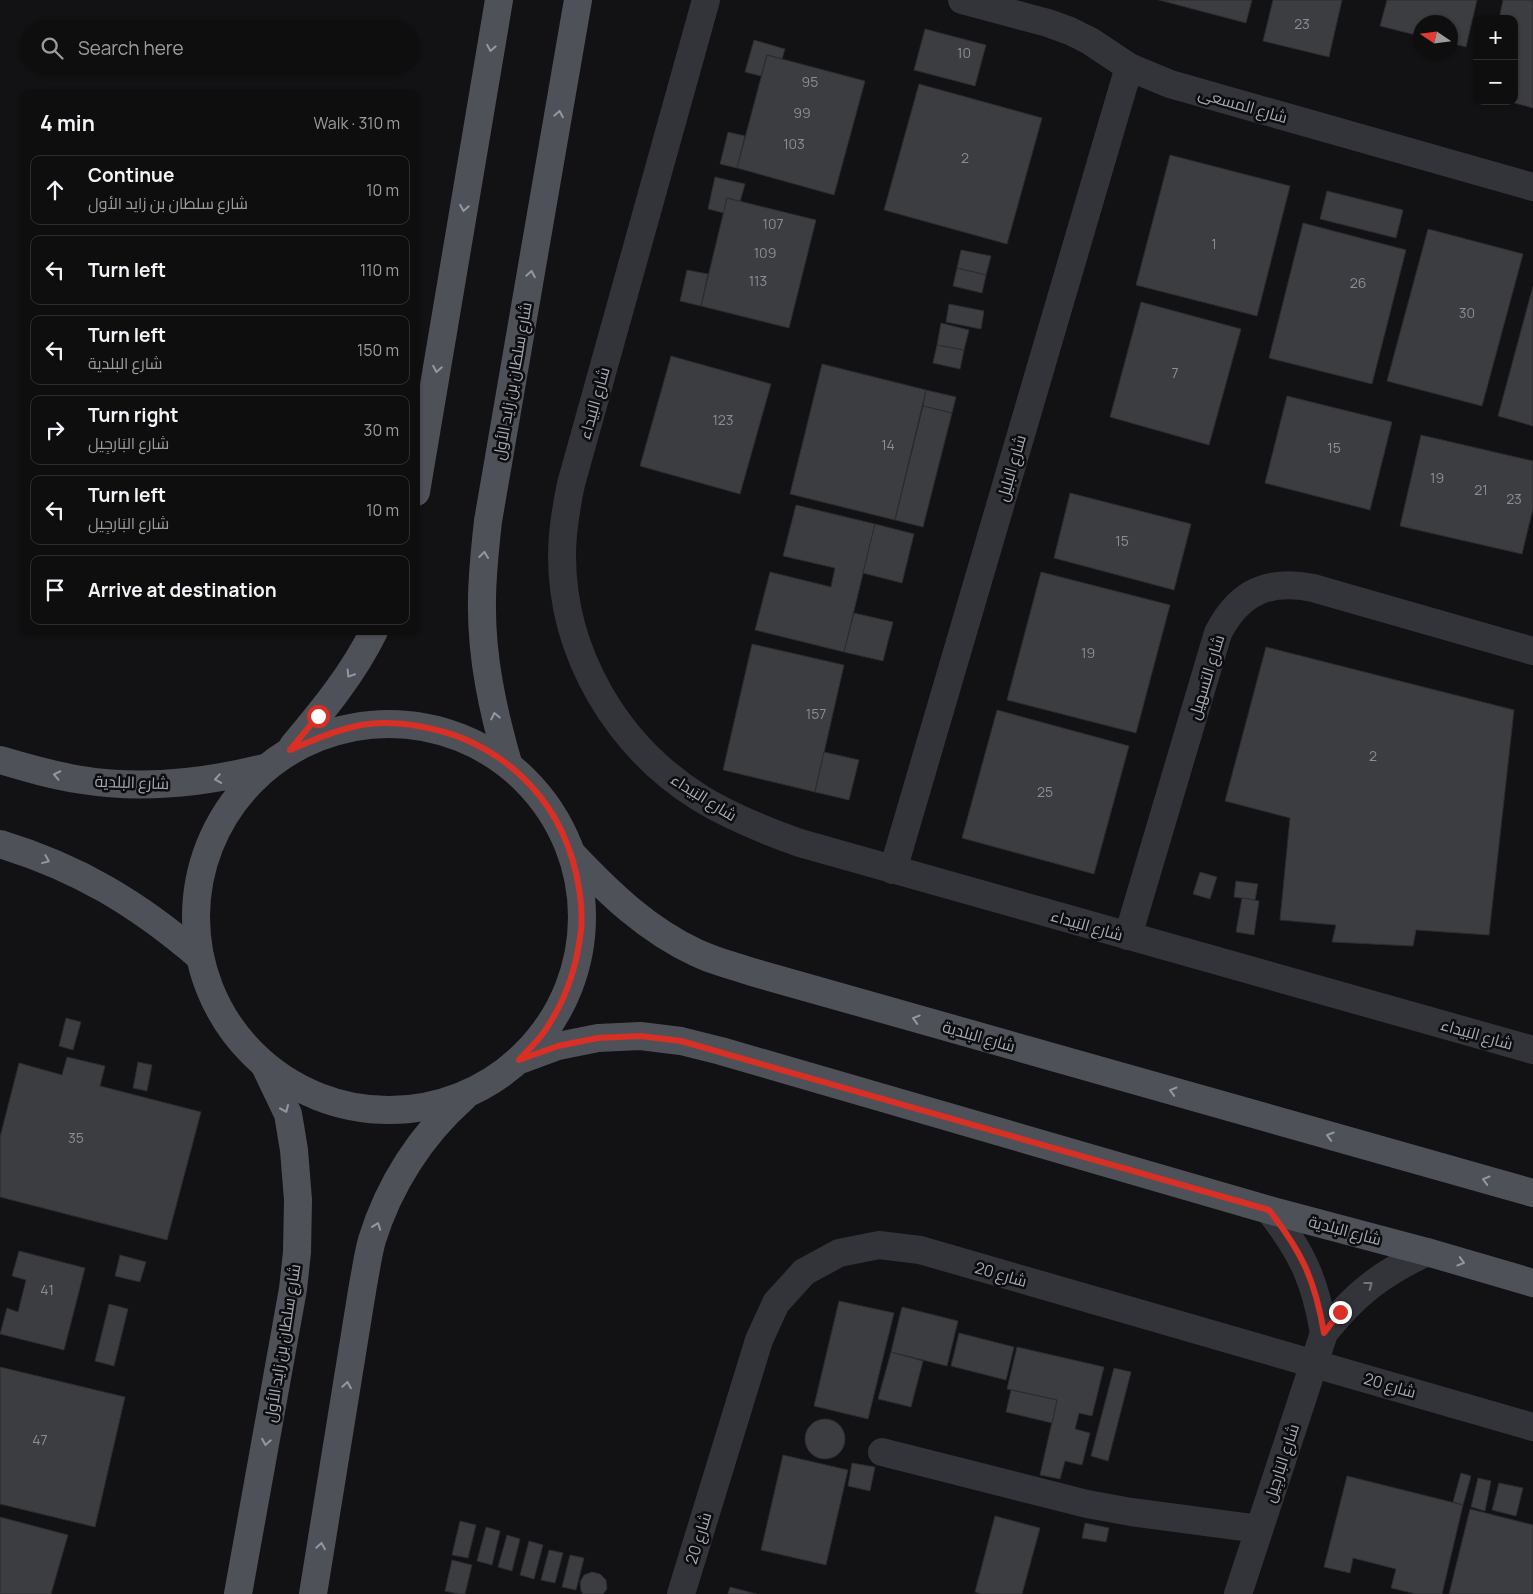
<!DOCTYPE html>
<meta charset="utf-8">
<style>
:root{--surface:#0e0e0f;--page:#1c1c1d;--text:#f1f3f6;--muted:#9b9c9e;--line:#2e2e2f}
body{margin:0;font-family:Manrope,Cairo,sans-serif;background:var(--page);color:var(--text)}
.controls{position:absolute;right:15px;top:15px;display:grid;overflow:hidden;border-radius:10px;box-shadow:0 1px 4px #0004}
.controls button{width:45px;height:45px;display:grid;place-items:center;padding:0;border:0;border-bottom:1px solid var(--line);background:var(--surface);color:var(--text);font:25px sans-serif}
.compass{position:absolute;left:1413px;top:15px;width:45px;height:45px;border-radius:50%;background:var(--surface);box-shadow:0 1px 4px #0004;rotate:283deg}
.stop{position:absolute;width:15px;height:15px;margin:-11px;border:4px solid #d93025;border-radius:50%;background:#fff}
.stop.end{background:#d93025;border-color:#fff;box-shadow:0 1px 5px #0008}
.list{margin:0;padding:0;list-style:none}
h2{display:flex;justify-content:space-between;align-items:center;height:65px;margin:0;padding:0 20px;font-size:21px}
h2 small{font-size:16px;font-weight:400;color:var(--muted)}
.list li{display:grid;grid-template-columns:32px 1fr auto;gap:15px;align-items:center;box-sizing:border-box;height:70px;margin:0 10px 10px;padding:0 10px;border:1px solid var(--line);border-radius:10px}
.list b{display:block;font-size:19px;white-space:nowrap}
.list p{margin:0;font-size:16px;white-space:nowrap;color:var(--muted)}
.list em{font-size:16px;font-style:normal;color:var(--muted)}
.icon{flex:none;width:28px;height:28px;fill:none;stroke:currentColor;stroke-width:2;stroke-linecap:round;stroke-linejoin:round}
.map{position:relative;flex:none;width:1533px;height:1594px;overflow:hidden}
.search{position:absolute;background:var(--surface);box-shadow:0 1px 4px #0004;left:20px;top:20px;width:400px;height:55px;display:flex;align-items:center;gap:12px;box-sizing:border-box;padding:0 18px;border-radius:28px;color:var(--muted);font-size:19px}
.panel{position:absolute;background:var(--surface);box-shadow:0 1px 4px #0004;left:20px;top:90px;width:400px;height:545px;border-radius:10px}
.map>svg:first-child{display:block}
</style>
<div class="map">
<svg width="1533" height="1594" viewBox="0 0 1533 1594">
<rect width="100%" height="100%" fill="#121214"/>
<g fill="#3c3d41" stroke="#2c2c30">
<path d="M1159 0H1252L1246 23Z"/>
<path d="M1273 0H1342L1329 57 1263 41Z"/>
<path d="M1387 0H1477L1466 47 1450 43V22H1420V36L1380 26Z"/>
<path d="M1503 0H1533V108L1507 101H1514V19H1499Z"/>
<path d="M925 29 986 45 975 86 914 70Z"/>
<path d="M754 40 785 49 782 59 767 55 761 76 745 72Z"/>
<path d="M767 55 865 81 834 195 737 168Z"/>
<path d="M919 84 1042 118 1007 244 884 210Z"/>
<path d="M728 132 745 136 737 168 720 164Z"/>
<path d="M1170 155 1290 186 1257 316 1136 285Z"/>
<path d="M715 177 745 184 740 202 727 198 724 213 708 209Z"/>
<path d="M1327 191 1403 210 1396 238 1320 219Z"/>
<path d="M727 198 816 220 789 328 701 306Z"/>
<path d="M1303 223 1406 250 1372 384 1269 358Z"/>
<path d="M1428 229 1523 254 1482 406 1387 381Z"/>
<path d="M961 250 991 256 986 275 957 268Z"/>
<path d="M957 268 986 275 982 293 953 286Z"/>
<path d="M687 270 708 274 701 306 680 301Z"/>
<path d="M1533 286V426L1498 416Z"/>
<path d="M1141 302 1241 329 1209 445 1110 417Z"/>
<path d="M949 304 984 311 981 329 946 322Z"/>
<path d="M941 323 969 330 964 350 937 345Z"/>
<path d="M937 345 964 350 960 369 933 363Z"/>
<path d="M671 356 771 384 740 494 640 466Z"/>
<path d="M822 364 926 390 895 520 790 494Z"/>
<path d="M926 390 956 397 952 413 923 406Z"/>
<path d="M1287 396 1392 422 1370 510 1265 483Z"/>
<path d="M923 406 952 413 923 527 895 520Z"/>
<path d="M1421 435 1533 461V508L1522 554 1400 526Z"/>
<path d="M1070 493 1191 524 1174 590 1054 558Z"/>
<path d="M796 505 875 524 844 652 755 630 770 572 831 587 835 568 783 556Z"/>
<path d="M875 524 914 534 902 583 863 573Z"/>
<path d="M1041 572 1170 605 1136 733 1007 700Z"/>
<path d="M854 613 893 622 883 661 844 652Z"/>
<path d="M752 644 844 665 815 792 723 770Z"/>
<path d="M1266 647 1514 710 1489 935 1416 930 1413 946 1332 942 1336 925 1280 920 1290 818 1225 801Z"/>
<path d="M997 710 1129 746 1094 874 962 838Z"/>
<path d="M824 752 859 760 849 800 815 792Z"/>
<path d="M1200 872 1217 877 1210 899 1193 894Z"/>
<path d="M1236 881 1258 884 1255 900 1234 897Z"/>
<path d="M1242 898 1259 901 1254 935 1236 932Z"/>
<path d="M66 1018 81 1022 73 1050 59 1046Z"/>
<path d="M67 1057 105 1066 100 1086 201 1112 167 1240 0 1197V1137L19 1063 62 1075Z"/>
<path d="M138 1062 152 1065 147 1091 133 1088Z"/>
<path d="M19 1251 85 1268 64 1350 0 1334 7 1308 18 1312 26 1280 12 1276Z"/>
<path d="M120 1255 146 1262 140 1282 115 1276Z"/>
<path d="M839 1301 894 1313 868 1419 814 1406Z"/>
<path d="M109 1304 128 1309 114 1366 95 1361Z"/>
<path d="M902 1307 958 1321 947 1366 891 1352Z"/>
<path d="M959 1333 1014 1347 1006 1380 951 1366Z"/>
<path d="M1017 1347 1104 1367 1092 1416 1079 1413 1075 1429 1090 1433 1082 1465 1065 1461 1060 1479 1040 1475 1057 1400 1007 1389Z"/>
<path d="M891 1352 923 1361 911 1407 878 1399Z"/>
<path d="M0 1367 125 1397 95 1527 0 1504Z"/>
<path d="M1114 1368 1131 1372 1108 1461 1091 1456Z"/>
<path d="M1011 1390 1057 1400 1052 1423 1006 1412Z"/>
<circle cx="825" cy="1439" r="20"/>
<path d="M783 1455 848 1470 826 1565 761 1550Z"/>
<path d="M852 1463 875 1467 870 1491 848 1486Z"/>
<path d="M1461 1473 1471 1476 1463 1505 1453 1502Z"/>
<path d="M1347 1476 1463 1505 1442 1594H1416L1391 1588 1396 1569 1353 1558 1350 1573 1324 1567Z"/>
<path d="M1478 1478 1491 1481 1485 1511 1471 1507Z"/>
<path d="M1499 1483 1523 1488 1516 1516 1492 1510Z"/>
<path d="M1470 1509 1533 1525V1594H1449Z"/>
<path d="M995 1516 1040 1528 1022 1594H982L975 1592Z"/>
<path d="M0 1517 68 1535 51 1594H0Z"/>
<path d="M460 1521 476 1525 468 1558 452 1555Z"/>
<path d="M1085 1523 1109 1528 1106 1542 1082 1538Z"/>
<path d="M486 1527 500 1531 492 1565 477 1561Z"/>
<path d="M507 1535 520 1539 512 1571 498 1567Z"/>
<path d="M529 1541 543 1545 534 1579 520 1575Z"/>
<path d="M549 1550 563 1553 555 1583 541 1580Z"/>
<path d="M570 1555 584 1558 576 1590 562 1587Z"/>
<path d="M452 1560 472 1565 465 1594H458L445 1591Z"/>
<path d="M592 1572 600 1574 606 1580 607 1589 603 1594H583L581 1591 580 1582 584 1575Z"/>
<path d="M730 1587 757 1594H728Z"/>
</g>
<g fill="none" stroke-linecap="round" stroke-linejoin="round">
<g stroke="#333439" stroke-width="28">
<path d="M706 0 571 484C566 508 562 531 562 555 562 654 617 746 700 798 731 817 766 831 800 843L1533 1050"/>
<path d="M962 0 1048 23 1070 31 1090 41 1129 67 1170 84 1533 187"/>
<path d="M893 870 1129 67"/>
<path d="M1128 936 1218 633C1239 592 1268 579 1313 588L1533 651"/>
<path d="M1269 1210C1302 1252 1315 1280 1324 1333"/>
<path d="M882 1452 1087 1504 1131 1512 1259 1529"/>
<path d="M681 1594 759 1340 776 1303 804 1272 839 1253 879 1245 920 1250 1533 1427"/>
<path d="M1238 1594 1324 1333C1356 1293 1381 1274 1427 1252"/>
</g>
<g stroke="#4f5158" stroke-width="28">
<path d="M416 492 499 0"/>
<circle cx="389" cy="917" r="193"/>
<path d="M293 746C323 710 353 674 374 631"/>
<path d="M0 760C27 768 54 776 82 780 144 790 204 783 264 768"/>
<path d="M508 763C493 711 481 657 482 601 482 575 485 548 488 521L578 0"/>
<path d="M0 844C79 868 138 904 200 957"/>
<path d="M572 854C609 893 647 930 697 953 714 961 734 966 752 972L1533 1193"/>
<path d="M523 1059 558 1046 598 1038 640 1036 681 1041 721 1051 1269 1210 1427 1252 1533 1283"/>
<path d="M238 1594 293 1289 297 1252 298 1200 294 1150 288 1114 265 1066"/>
<path d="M313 1594 363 1285C366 1270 368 1254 372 1240 389 1185 421 1135 464 1097"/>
</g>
</g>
<defs><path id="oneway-chevron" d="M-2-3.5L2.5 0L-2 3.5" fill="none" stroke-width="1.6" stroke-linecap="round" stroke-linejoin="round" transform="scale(1.25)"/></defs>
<g stroke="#9297a2">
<use href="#oneway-chevron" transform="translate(491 48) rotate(100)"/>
<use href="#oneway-chevron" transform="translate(559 114) rotate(-80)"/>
<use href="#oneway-chevron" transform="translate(464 208) rotate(100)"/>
<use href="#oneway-chevron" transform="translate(531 274) rotate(-80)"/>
<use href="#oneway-chevron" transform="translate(437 369) rotate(100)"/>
<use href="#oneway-chevron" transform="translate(484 555) rotate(-84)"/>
<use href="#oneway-chevron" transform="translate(350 674) rotate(122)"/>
<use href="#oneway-chevron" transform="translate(495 716) rotate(-102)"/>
<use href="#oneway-chevron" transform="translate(57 775) rotate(-168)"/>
<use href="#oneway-chevron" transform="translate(218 779) rotate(171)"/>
<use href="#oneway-chevron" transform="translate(46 860) rotate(22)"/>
<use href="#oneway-chevron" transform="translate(916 1019) rotate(-164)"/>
<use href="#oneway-chevron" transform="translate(1173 1091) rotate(-164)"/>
<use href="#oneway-chevron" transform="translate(285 1109) rotate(67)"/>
<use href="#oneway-chevron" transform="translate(1330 1136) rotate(-164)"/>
<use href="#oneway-chevron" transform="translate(1486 1180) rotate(-164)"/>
<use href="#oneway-chevron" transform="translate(377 1226) rotate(-70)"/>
<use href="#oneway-chevron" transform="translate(1461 1262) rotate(16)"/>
<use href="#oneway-chevron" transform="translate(347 1385) rotate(-81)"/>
<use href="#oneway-chevron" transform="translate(266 1442) rotate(100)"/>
<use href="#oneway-chevron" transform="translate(321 1546) rotate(-81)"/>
</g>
<use stroke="#71747d" href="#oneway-chevron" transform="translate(1369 1285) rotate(-37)"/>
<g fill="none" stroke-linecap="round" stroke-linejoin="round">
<path stroke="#d93025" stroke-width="6" d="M318 716 290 750C313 740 336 730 361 725 379 722 400 723 418 726 497 739 558 794 576 873 580 891 583 911 581 930 577 966 565 1002 544 1032 537 1042 527 1051 519 1060L558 1046 598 1038 640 1036 681 1041 1269 1210C1302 1252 1315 1280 1324 1333L1340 1312"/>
</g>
<g text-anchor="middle" stroke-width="5" stroke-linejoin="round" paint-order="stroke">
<g font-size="14" fill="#898e98">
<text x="1302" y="29">23</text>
<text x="964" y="58">10</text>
<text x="810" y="87">95</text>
<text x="802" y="118">99</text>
<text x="794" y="149">103</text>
<text x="965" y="163">2</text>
<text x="773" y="229">107</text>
<text x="1214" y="249">1</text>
<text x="765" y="258">109</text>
<text x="758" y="286">113</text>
<text x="1358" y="288">26</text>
<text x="1467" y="318">30</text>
<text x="1175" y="378">7</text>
<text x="723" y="425">123</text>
<text x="888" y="450">14</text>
<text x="1334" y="453">15</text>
<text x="1437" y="483">19</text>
<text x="1481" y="495">21</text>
<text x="1514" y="504">23</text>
<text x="1122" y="546">15</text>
<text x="1088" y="658">19</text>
<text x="816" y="719">157</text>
<text x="1373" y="761">2</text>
<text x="1045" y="797">25</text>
<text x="76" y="1143">35</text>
<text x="47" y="1295">41</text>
<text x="40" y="1445">47</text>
</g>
<g font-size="16" fill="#a3a9b5" stroke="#0d0d0f">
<text transform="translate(1243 105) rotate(16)" y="6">شارع المسعى</text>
<text transform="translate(512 381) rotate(-80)" y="6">شارع سلطان بن زايد الأول</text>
<text transform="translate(594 403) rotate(-74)" y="6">شارع البَيداء</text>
<text transform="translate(1011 468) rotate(-74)" y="6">شارع البليل</text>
<text transform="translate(1206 677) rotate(-73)" y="6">شارع التسهيل</text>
<text transform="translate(132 782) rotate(2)" y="6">شارع البلدية</text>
<text transform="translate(704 797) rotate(32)" y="6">شارع البَيداء</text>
<text transform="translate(1087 925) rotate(16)" y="6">شارع البَيداء</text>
<text transform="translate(1477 1034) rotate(16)" y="6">شارع البَيداء</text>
<text transform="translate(979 1036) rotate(16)" y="6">شارع البلدية</text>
<text transform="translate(1345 1230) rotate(15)" y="6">شارع البلدية</text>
<text transform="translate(1001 1274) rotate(16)" y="6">شارع 20</text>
<text transform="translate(282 1343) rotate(-81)" y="6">شارع سلطان بن زايد الأول</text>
<text transform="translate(1390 1385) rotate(16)" y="6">شارع 20</text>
<text transform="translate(1281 1463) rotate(-72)" y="6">شارع البَارجِيل</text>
<text transform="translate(698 1538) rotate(-73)" y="6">شارع 20</text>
</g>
</g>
</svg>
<div class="controls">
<button>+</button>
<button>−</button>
</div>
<svg class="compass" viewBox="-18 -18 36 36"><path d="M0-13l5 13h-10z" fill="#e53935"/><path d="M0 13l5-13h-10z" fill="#9b9c9e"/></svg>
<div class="stop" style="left:318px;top:716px"></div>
<div class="stop end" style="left:1340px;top:1312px"></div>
<div class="search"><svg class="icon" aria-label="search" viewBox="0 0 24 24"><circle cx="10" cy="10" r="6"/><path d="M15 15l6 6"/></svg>Search here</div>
<section class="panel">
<h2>4 min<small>Walk · 310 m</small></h2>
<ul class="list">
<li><svg class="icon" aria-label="ahead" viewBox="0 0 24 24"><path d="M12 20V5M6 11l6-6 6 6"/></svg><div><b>Continue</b><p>شارع سلطان بن زايد الأول</p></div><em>10 m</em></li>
<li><svg class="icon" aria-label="left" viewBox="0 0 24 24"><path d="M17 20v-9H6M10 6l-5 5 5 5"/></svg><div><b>Turn left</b></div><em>110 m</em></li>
<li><svg class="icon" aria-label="left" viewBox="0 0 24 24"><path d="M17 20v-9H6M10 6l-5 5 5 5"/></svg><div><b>Turn left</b><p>شارع البلدية</p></div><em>150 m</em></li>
<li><svg class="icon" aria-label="right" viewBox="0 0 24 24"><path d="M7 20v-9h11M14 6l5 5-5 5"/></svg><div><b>Turn right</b><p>شارع البَارجِيل</p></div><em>30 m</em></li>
<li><svg class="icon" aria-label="left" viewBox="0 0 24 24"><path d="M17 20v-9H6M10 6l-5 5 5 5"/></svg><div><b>Turn left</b><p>شارع البَارجِيل</p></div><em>10 m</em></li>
<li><svg class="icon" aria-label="arrive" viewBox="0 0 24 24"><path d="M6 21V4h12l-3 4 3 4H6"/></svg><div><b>Arrive at destination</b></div></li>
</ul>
</section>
</div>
